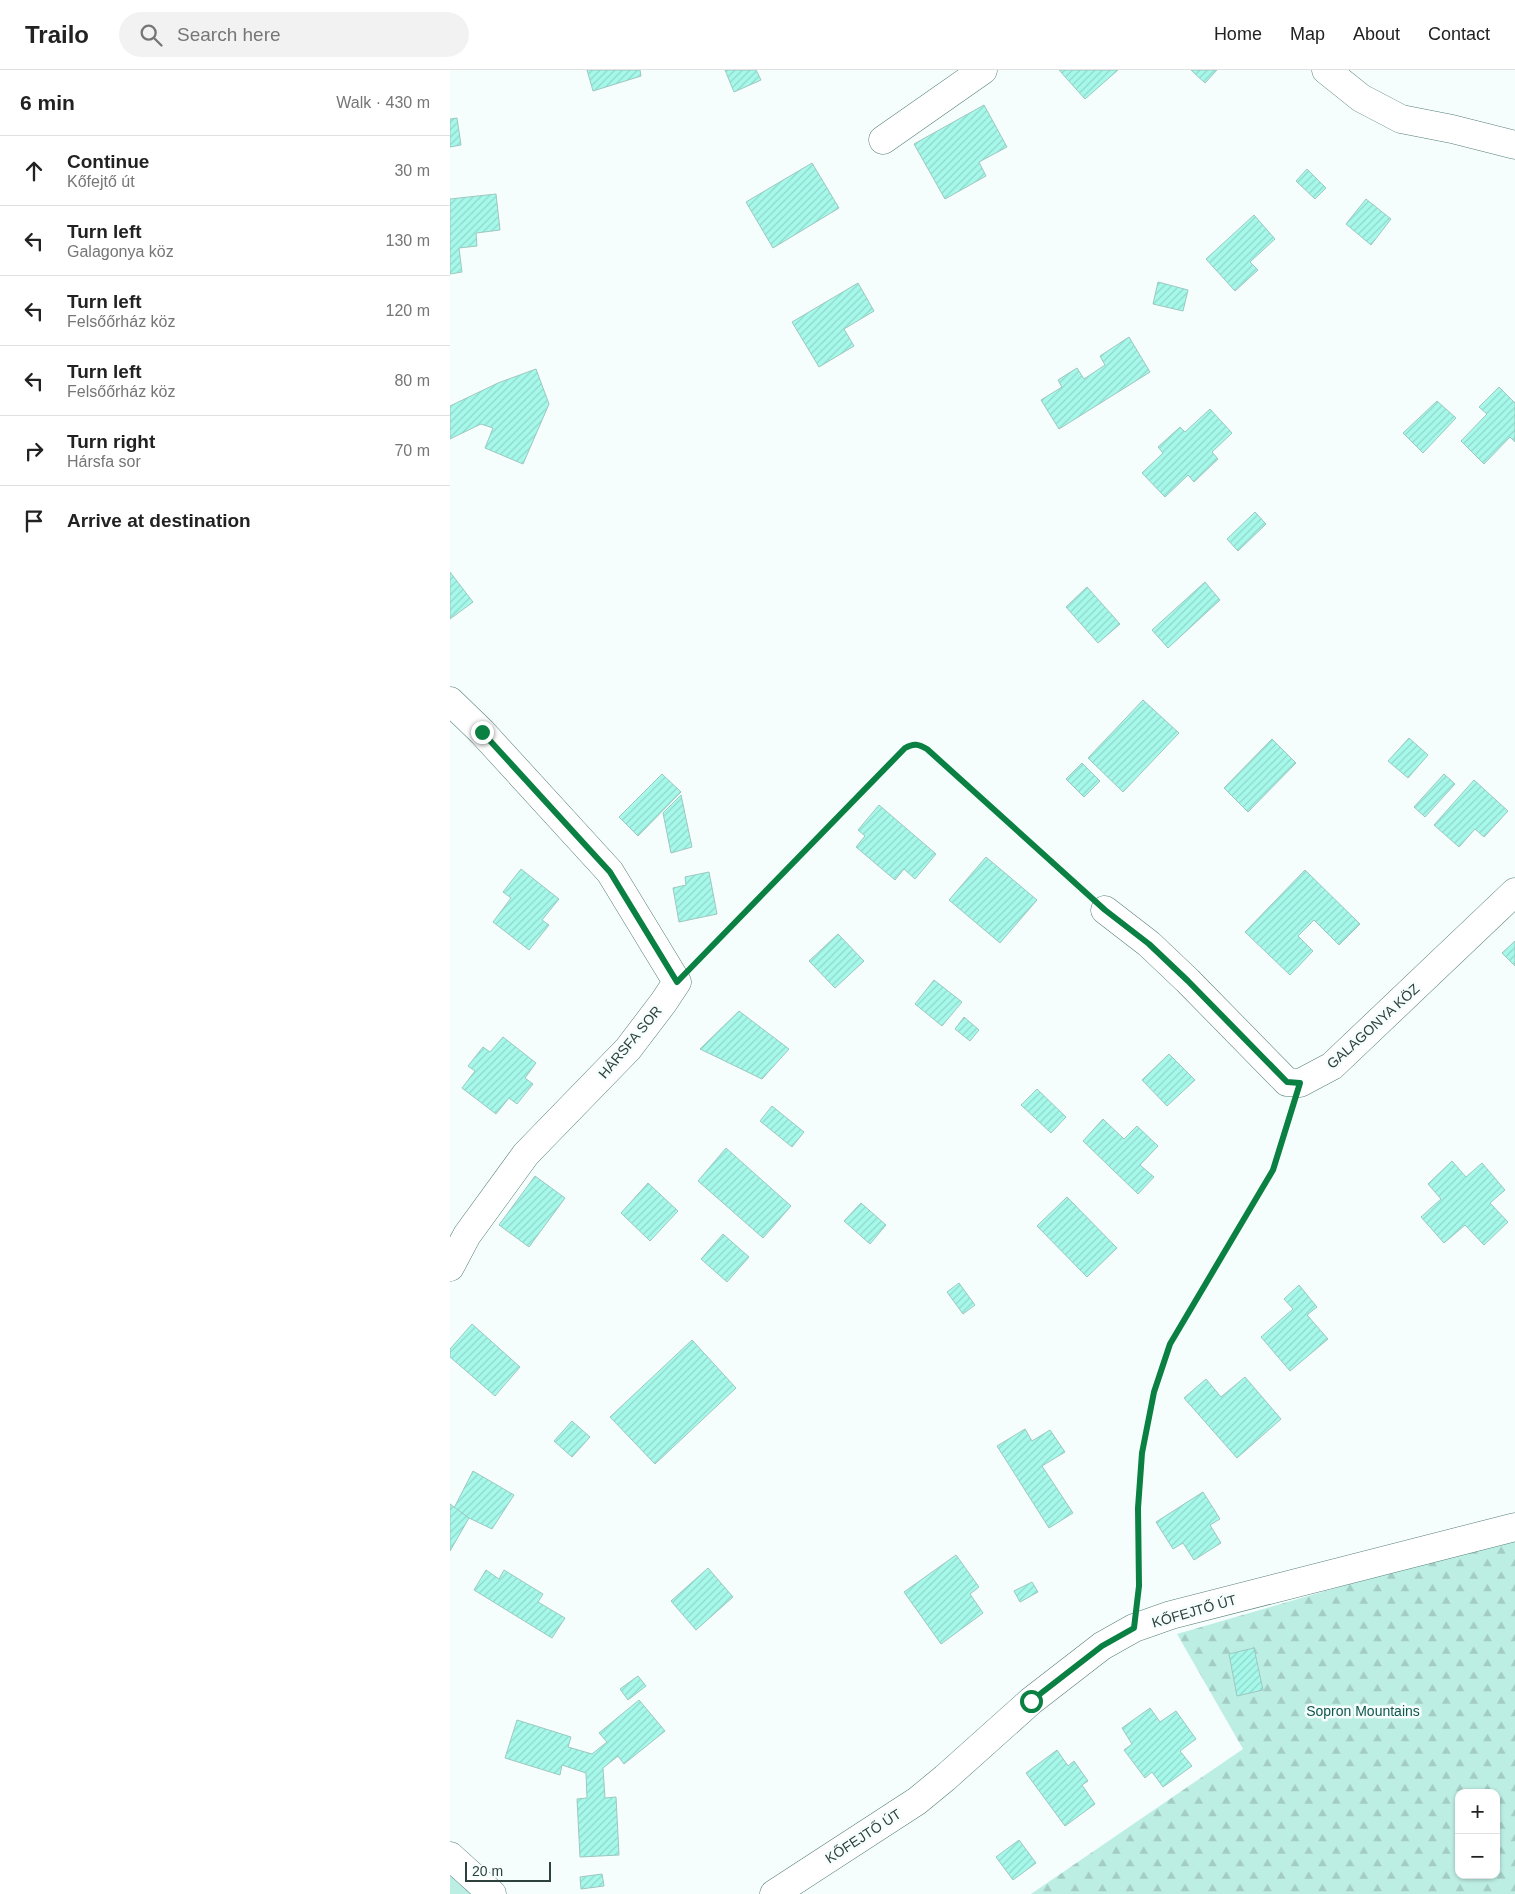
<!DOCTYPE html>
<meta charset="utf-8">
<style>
:root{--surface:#fff;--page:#f2f2f2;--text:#222;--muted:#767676;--line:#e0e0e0}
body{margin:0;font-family:Arial,sans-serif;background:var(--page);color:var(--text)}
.controls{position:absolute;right:15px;bottom:15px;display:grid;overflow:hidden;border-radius:10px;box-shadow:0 1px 4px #0004}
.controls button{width:45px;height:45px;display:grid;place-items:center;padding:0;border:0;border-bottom:1px solid var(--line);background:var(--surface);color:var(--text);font:25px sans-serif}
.scale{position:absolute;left:15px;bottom:12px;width:86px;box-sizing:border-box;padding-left:5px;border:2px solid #2f413d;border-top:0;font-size:14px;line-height:18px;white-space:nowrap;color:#2f413d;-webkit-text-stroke:4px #f5fefc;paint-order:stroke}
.stop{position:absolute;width:15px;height:15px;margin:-11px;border:4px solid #0b8043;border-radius:50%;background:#fff}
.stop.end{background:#0b8043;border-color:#fff;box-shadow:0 1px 5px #0008}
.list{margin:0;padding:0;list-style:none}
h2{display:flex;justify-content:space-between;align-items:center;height:65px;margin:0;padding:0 20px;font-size:21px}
h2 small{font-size:16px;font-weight:400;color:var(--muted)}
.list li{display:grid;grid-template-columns:32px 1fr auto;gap:15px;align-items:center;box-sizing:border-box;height:70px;padding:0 20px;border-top:1px solid var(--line)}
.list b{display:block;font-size:19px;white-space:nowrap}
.list p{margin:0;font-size:16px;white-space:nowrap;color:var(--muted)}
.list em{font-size:16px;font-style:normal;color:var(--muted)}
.icon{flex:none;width:28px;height:28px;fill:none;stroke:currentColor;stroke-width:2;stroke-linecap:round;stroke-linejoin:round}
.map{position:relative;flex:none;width:1065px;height:1824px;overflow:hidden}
header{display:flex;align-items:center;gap:30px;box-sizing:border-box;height:70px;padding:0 25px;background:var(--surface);border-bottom:1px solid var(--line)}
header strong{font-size:24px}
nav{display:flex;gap:28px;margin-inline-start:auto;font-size:18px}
.search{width:350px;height:45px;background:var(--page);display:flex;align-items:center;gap:12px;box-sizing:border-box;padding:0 18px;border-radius:28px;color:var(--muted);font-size:19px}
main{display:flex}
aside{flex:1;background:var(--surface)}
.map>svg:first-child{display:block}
</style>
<header>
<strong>Trailo</strong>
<div class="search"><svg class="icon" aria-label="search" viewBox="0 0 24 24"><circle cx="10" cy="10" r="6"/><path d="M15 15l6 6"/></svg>Search here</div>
<nav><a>Home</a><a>Map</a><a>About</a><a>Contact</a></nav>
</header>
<main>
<aside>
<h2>6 min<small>Walk · 430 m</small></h2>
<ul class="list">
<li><svg class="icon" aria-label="ahead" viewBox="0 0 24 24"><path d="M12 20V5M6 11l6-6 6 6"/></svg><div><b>Continue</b><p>Kőfejtő út</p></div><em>30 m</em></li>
<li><svg class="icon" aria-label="left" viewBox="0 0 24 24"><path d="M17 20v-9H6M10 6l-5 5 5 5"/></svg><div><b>Turn left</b><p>Galagonya köz</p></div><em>130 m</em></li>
<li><svg class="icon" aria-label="left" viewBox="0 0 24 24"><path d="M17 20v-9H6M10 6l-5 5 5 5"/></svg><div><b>Turn left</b><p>Felsőőrház köz</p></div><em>120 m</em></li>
<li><svg class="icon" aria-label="left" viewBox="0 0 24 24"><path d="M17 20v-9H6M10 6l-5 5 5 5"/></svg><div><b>Turn left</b><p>Felsőőrház köz</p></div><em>80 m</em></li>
<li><svg class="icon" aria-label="right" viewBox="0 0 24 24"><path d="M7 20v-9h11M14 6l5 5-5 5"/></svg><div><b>Turn right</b><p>Hársfa sor</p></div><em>70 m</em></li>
<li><svg class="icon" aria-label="arrive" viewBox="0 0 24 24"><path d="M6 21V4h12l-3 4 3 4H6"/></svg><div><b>Arrive at destination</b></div></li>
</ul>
</aside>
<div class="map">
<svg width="1065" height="1824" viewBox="0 0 1065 1824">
<defs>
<pattern id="forest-firs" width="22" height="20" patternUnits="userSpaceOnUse" patternTransform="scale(1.25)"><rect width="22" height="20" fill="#bdeee4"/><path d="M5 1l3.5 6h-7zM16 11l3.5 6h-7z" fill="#a3cdc4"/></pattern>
<pattern id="building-hatch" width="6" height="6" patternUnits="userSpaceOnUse" patternTransform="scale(1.25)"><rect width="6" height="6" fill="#a6f9ea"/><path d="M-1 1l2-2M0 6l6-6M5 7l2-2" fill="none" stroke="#8fd7ca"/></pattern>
</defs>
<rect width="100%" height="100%" fill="#f5fefc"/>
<g fill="url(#forest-firs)" fill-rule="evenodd">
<path d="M1065 1466V1824H581L793 1679 727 1564ZM1009 1723H1046V1805H1009Z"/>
<path d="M0 1786 42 1824H0Z"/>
</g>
<g fill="url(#building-hatch)" stroke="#9dc8c0">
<path d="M137 0H190L191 6 143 21Z"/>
<path d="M275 0H306L311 10 284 22Z"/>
<path d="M609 0H668L635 29Z"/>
<path d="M741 0H767L755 13Z"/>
<path d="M534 35 557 77 529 92 536 106 495 129 464 74Z"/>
<path d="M7 48 11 75 0 77V49Z"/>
<path d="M362 93 389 138 323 178 296 132Z"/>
<path d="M857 99 876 118 865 129 846 111Z"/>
<path d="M46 124 50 160 26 163 27 176 9 178 12 202 0 204V129Z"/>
<path d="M916 129 941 149 921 175 896 154Z"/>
<path d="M804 145 825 169 800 192 808 200 785 221 756 189Z"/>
<path d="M708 212 738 220 733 241 703 234Z"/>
<path d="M408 213 424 241 394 259 404 276 369 297 342 252Z"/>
<path d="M679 267 700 302 609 359 591 330 612 317 608 310 627 298 634 309 655 295 650 286Z"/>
<path d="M86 299 99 334 73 394 35 378 43 358 31 354 0 369V336L48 313Z"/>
<path d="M1049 317 1065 333V372L1060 367 1034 394 1011 371 1037 344 1029 337Z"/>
<path d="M987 331 1006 348 973 383 953 363Z"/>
<path d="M760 339 782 363 762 382 768 389 744 412 738 405 715 427 692 403 713 383 708 377 730 357 735 362Z"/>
<path d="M805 442 816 454 788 481 777 469Z"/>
<path d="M0 502 23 532 0 549Z"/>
<path d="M755 512 770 530 718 578 702 560Z"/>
<path d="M637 517 670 554 648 573 616 537Z"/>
<path d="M693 630 729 663 673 722 638 688Z"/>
<path d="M959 668 978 685 958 708 938 691Z"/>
<path d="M822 669 846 693 798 742 774 718Z"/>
<path d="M632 693 650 711 634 727 616 709Z"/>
<path d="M212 704 231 722 188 766 169 747Z"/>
<path d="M994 704 1005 714 975 747 964 737Z"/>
<path d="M1024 710 1058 741 1034 767 1025 759 1009 777 984 755Z"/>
<path d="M231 725 242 777 221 783 213 743Z"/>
<path d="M429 735 486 784 465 809 454 799 445 810 406 777 415 766 408 760Z"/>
<path d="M536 787 587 830 550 873 499 830Z"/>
<path d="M71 799 109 829 92 850 99 855 79 880 43 852 61 828 53 822Z"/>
<path d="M855 800 910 854 889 875 864 850 848 866 863 881 840 905 795 862Z"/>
<path d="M259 802 267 844 229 852 223 818 236 815 235 807Z"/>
<path d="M388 864 414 891 385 918 359 891Z"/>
<path d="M1065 871V896L1052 883Z"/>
<path d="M484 910 512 932 492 956 465 934Z"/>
<path d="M289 941 339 979 312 1009 250 979Z"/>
<path d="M514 947 529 960 520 971 505 959Z"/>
<path d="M53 967 86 993 75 1008 83 1014 67 1034 59 1028 46 1044 12 1018 25 1001 18 996 33 977 40 982Z"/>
<path d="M719 984 745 1010 717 1036 692 1010Z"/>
<path d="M587 1019 616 1047 601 1063 571 1035Z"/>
<path d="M322 1036 354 1062 342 1077 310 1051Z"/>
<path d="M653 1049 674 1069 687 1056 708 1076 690 1095 704 1107 688 1124 633 1071Z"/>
<path d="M276 1078 341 1136 313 1168 248 1111Z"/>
<path d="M1002 1091 1016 1107 1032 1093 1055 1120 1040 1133 1058 1152 1034 1175 1015 1155 994 1173 971 1147 991 1129 978 1114Z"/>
<path d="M85 1106 115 1128 79 1177 49 1155Z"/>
<path d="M198 1113 228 1141 200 1171 171 1143Z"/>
<path d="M617 1127 667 1178 637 1207 587 1156Z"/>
<path d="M411 1133 436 1155 420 1174 394 1151Z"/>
<path d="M273 1164 299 1187 277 1212 251 1189Z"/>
<path d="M509 1213 525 1235 513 1244 497 1222Z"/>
<path d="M849 1215 867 1237 857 1245 878 1269 840 1301 811 1267 843 1239 834 1229Z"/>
<path d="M22 1254 70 1297 45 1326 0 1287V1279Z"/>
<path d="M242 1270 286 1318 205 1394 160 1347Z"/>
<path d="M795 1307 831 1349 787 1388 734 1328 756 1309 771 1327Z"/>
<path d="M122 1351 140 1367 122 1387 104 1371Z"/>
<path d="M575 1359 582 1371 600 1360 615 1382 592 1396 623 1443 599 1458 547 1376Z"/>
<path d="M23 1401 64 1425 42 1459 19 1448 4 1438Z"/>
<path d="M753 1422 770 1449 760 1455 771 1473 744 1490 733 1473 723 1479 706 1452Z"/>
<path d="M0 1434 19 1448 0 1481Z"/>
<path d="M506 1485 529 1517 520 1524 533 1543 491 1574 454 1522Z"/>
<path d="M258 1498 283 1527 246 1560 221 1531Z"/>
<path d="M36 1500 49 1509 54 1500 93 1524 88 1532 115 1548 102 1568 24 1520Z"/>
<path d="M582 1512 588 1522 570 1532 564 1521Z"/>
<path d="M804 1578 813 1620 787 1626 779 1584Z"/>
<path d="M188 1606 196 1616 178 1630 170 1619Z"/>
<path d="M189 1630 215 1661 174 1694 168 1686 153 1698 155 1728 166 1727 169 1785 130 1787 127 1729 137 1728 136 1703 112 1695 110 1705 55 1688 67 1650 121 1667 118 1677 142 1684 157 1672 149 1663Z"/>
<path d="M700 1638 710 1652 726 1641 746 1669 730 1681 742 1696 713 1717 702 1702 695 1708 674 1680 682 1674 672 1658Z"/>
<path d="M607 1680 618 1696 624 1691 638 1711 632 1715 645 1734 615 1756 576 1703Z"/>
<path d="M569 1770 586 1793 563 1810 546 1787Z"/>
<path d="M152 1804 154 1816 131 1819 130 1807Z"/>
</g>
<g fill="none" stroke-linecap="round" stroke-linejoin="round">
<defs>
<g id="minor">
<path d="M876 0 911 28 951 49 1002 59 1065 75"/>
<path d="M433 70 533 0"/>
<path d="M0 631 32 662 160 802 227 912 213 933 178 979 76 1084 17 1165 0 1197"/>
<path d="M655 840 699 874 738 911 837 1012 850 1013 882 996 1065 822"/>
<path d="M0 1786 42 1824"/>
<path d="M324 1824 467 1731 495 1708 581 1631 652 1576 684 1558 721 1545 1065 1457"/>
</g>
</defs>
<use href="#minor" stroke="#567f77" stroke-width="29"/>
<g stroke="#93a19e" stroke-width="3" stroke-dasharray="2.5 2.5" stroke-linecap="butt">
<path d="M247 891 455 678C464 673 468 674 477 679L634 821"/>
<path d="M688 1528 689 1516 688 1438 692 1383 704 1322 720 1273 823 1100 841 1042"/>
</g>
<use href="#minor" stroke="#fff" stroke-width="28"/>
</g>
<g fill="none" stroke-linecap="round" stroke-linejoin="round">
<path stroke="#0b8043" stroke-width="6" d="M32 662 160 802 227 912 455 678C464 673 468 674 477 679L655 840 699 874 738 911 837 1012 850 1013 823 1100 720 1274 704 1322 692 1383 688 1438 689 1516 684 1558 652 1576 581 1631"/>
</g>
<g text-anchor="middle" stroke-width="5" stroke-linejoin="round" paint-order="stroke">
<g font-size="14" fill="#2f413d" stroke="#f5fefc">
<text transform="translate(923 956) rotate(-42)" y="5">GALAGONYA KÖZ</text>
<text transform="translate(180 972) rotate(-50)" y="5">HÁRSFA SOR</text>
<text transform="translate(744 1541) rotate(-16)" y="5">KŐFEJTŐ ÚT</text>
<text transform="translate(413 1766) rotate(-33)" y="5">KŐFEJTŐ ÚT</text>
</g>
<g font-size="14" fill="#11574e" stroke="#f5fefc">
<text x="913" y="1646">Sopron Mountains</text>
</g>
</g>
</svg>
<div class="controls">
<button>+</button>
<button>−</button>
</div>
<div class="scale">20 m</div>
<div class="stop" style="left:581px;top:1631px"></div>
<div class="stop end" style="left:32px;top:662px"></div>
</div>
</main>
